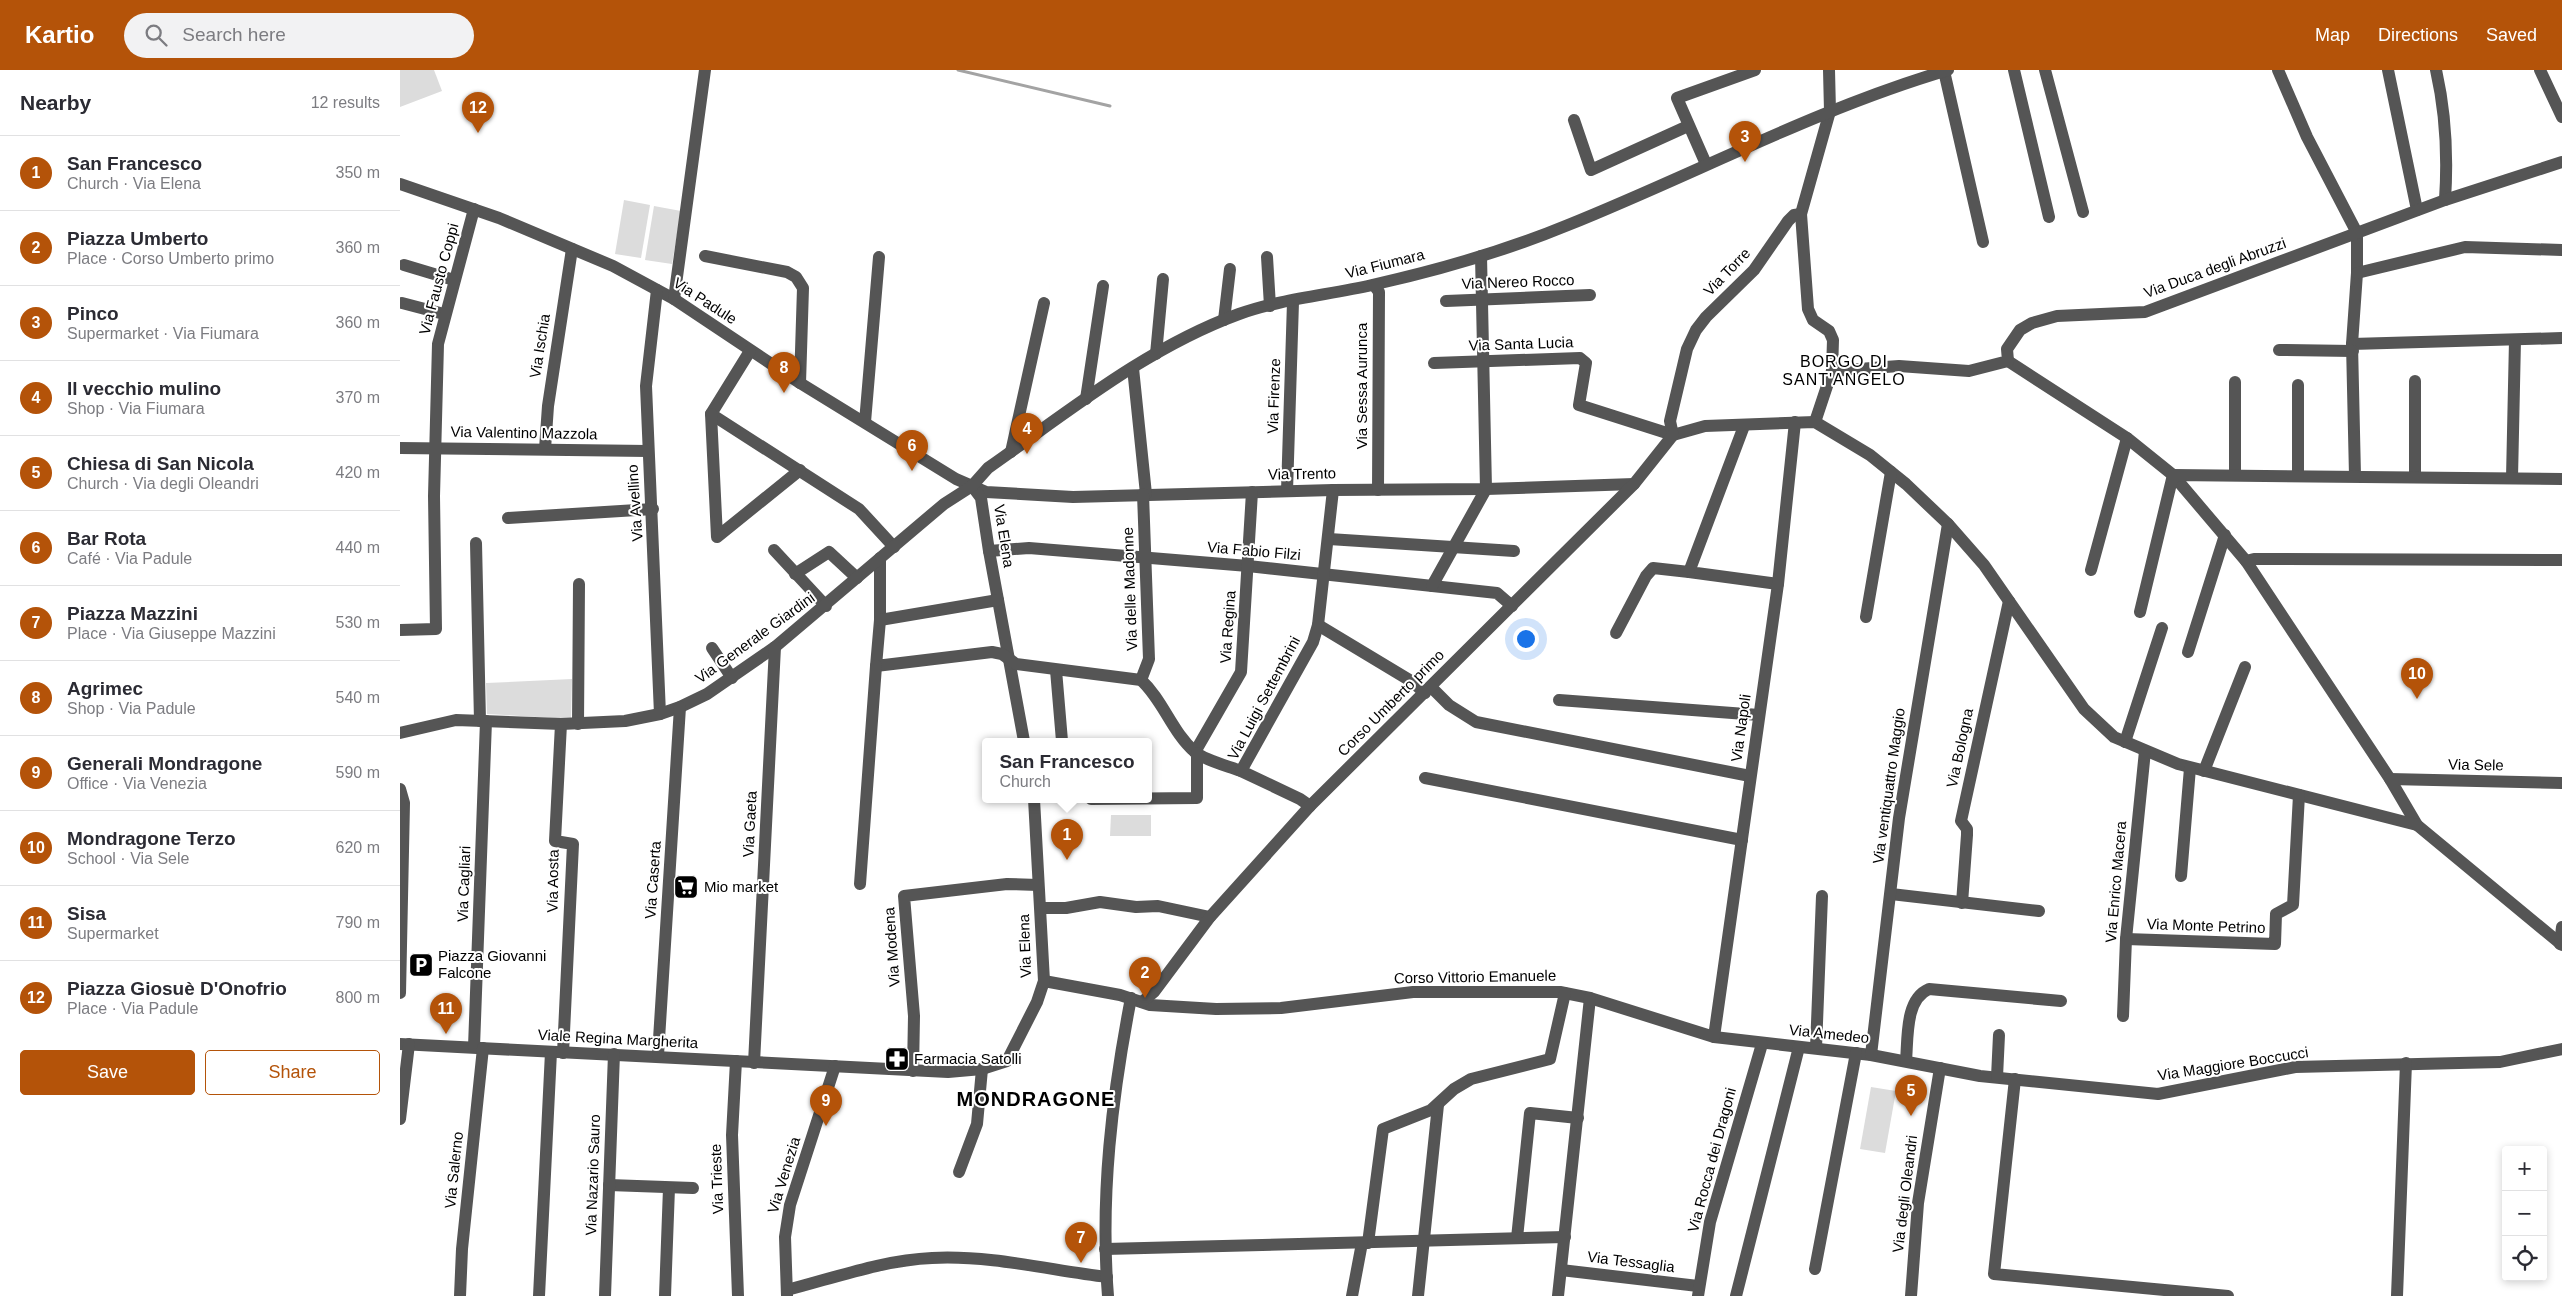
<!DOCTYPE html>
<meta charset="utf-8">
<style>
:root{--surface:#fff;--page:#f2f2f3;--text:#2b2b33;--muted:#7c7c81;--line:#e1e1e2;--accent:#b45309}
body{margin:0;font-family:Arial,sans-serif;background:var(--page);color:var(--text)}
.controls{position:absolute;right:15px;bottom:15px;display:grid;overflow:hidden;border-radius:5px;box-shadow:0 2px 8px #0003}
.controls button{width:45px;height:45px;display:grid;place-items:center;padding:0;border:0;border-bottom:1px solid var(--line);background:var(--surface);color:var(--text);font:25px sans-serif}
.you{position:absolute;left:1125px;top:568px;width:18px;height:18px;margin:-12px;border:4px solid #fff;border-radius:50%;background:#1a73e8;box-shadow:0 0 0 8px #1a73e833}
.badge{display:grid;place-items:center;width:32px;height:32px;border-radius:50%;background:var(--accent);color:#fff;font-size:16px;font-weight:700}
.pin{position:absolute;translate:-50% -41px;filter:drop-shadow(0 1px 2px #0008)}
.pin::after{content:'';position:absolute;top:26px;width:18px;height:15px;background:inherit;clip-path:polygon(0 0,100% 0,50% 100%)}
.popup{position:absolute;left:582px;top:668px;width:170px;height:65px;box-sizing:border-box;display:grid;place-content:center;border-radius:5px;background:var(--surface);filter:drop-shadow(0 1px 4px #0005);font-size:16px;white-space:nowrap;color:var(--muted)}
.popup b{font-size:19px;color:var(--text)}
.popup::after{content:'';position:absolute;left:50%;top:100%;margin-left:-10px;border:10px solid transparent;border-top-color:var(--surface)}
.list{margin:0;padding:0;list-style:none}
h2{display:flex;justify-content:space-between;align-items:center;height:65px;margin:0;padding:0 20px;font-size:21px}
h2 small{font-size:16px;font-weight:400;color:var(--muted)}
.list li{display:grid;grid-template-columns:32px 1fr auto;gap:15px;align-items:center;box-sizing:border-box;height:75px;padding:0 20px;border-top:1px solid var(--line)}
.list b{display:block;font-size:19px;white-space:nowrap}
.list p{margin:0;font-size:16px;white-space:nowrap;color:var(--muted)}
.list em{font-size:16px;font-style:normal;color:var(--muted)}
.actions{display:flex;gap:10px;padding:15px 20px}
.actions a{flex:1;padding:11px 0;border:1px solid var(--accent);border-radius:5px;text-align:center;font-size:18px;color:var(--accent)}
.actions .main{background:var(--accent);color:#fff}
.icon{flex:none;width:28px;height:28px;fill:none;stroke:currentColor;stroke-width:2;stroke-linecap:round;stroke-linejoin:round}
.map{position:relative;flex:none;width:2162px;height:1226px;overflow:hidden}
header{display:flex;align-items:center;gap:30px;box-sizing:border-box;height:70px;padding:0 25px;background:var(--accent);color:#fff}
header strong{font-size:24px}
nav{display:flex;gap:28px;margin-inline-start:auto;font-size:18px}
.search{width:350px;height:45px;background:var(--page);display:flex;align-items:center;gap:12px;box-sizing:border-box;padding:0 18px;border-radius:28px;color:var(--muted);font-size:19px}
main{display:flex}
aside{flex:1;background:var(--surface)}
.map>svg:first-child{display:block}
</style>
<header>
<strong>Kartio</strong>
<div class="search"><svg class="icon" aria-label="search" viewBox="0 0 24 24"><circle cx="10" cy="10" r="6"/><path d="M15 15l6 6"/></svg>Search here</div>
<nav><a>Map</a><a>Directions</a><a>Saved</a></nav>
</header>
<main>
<aside>
<h2>Nearby<small>12 results</small></h2>
<ul class="list">
<li><span class="badge">1</span><div><b>San Francesco</b><p>Church · Via Elena</p></div><em>350 m</em></li>
<li><span class="badge">2</span><div><b>Piazza Umberto</b><p>Place · Corso Umberto primo</p></div><em>360 m</em></li>
<li><span class="badge">3</span><div><b>Pinco</b><p>Supermarket · Via Fiumara</p></div><em>360 m</em></li>
<li><span class="badge">4</span><div><b>Il vecchio mulino</b><p>Shop · Via Fiumara</p></div><em>370 m</em></li>
<li><span class="badge">5</span><div><b>Chiesa di San Nicola</b><p>Church · Via degli Oleandri</p></div><em>420 m</em></li>
<li><span class="badge">6</span><div><b>Bar Rota</b><p>Café · Via Padule</p></div><em>440 m</em></li>
<li><span class="badge">7</span><div><b>Piazza Mazzini</b><p>Place · Via Giuseppe Mazzini</p></div><em>530 m</em></li>
<li><span class="badge">8</span><div><b>Agrimec</b><p>Shop · Via Padule</p></div><em>540 m</em></li>
<li><span class="badge">9</span><div><b>Generali Mondragone</b><p>Office · Via Venezia</p></div><em>590 m</em></li>
<li><span class="badge">10</span><div><b>Mondragone Terzo</b><p>School · Via Sele</p></div><em>620 m</em></li>
<li><span class="badge">11</span><div><b>Sisa</b><p>Supermarket</p></div><em>790 m</em></li>
<li><span class="badge">12</span><div><b>Piazza Giosuè D'Onofrio</b><p>Place · Via Padule</p></div><em>800 m</em></li>
</ul>
<div class="actions"><a class="main">Save</a><a>Share</a></div>
</aside>
<div class="map">
<svg width="2162" height="1226" viewBox="0 0 2162 1226">
<rect width="100%" height="100%" fill="#fff"/>
<g fill="#dcdcdc">
<path d="M0 0H34L42 21 0 37Z"/>
<path d="M224 130 250 135 241 188 215 184Z"/>
<path d="M254 136 281 141 272 194 245 190Z"/>
<path d="M172 609 171 649 87 644 86 613Z"/>
<path d="M711 745H751V766H710Z"/>
<path d="M1471 1017 1496 1021 1485 1083 1460 1079Z"/>
</g>
<g fill="none" stroke-linecap="round" stroke-linejoin="round">
<path stroke="#a3a3a3" stroke-width="3" d="M558 0 710 36"/>
<g stroke="#555" stroke-width="12">
<path d="M1614 0 1649 147"/>
<path d="M1645 0 1683 142"/>
<path d="M1878 0 1907 67 1957 163V203L1952 274 1955 406"/>
<path d="M1988 0 2017 140"/>
<path d="M2036 0C2046 44 2048 85 2045 130"/>
<path d="M2140 0 2162 47"/>
<path d="M1544 1 1583 172"/>
<path d="M1174 50 1191 100 1288 56"/>
<path d="M1306 94 1277 28 1355 0"/>
<path d="M0 114 99 148 213 196 274 229 400 313 556 409 586 422 673 427 933 420 1086 419 1234 414"/>
<path d="M305 186 387 202 396 207 403 218 400 313"/>
<path d="M867 187 870 236"/>
<path d="M4 195 54 210"/>
<path d="M1957 203 2065 177 2162 180"/>
<path d="M974 215 979 222 978 420"/>
<path d="M257 220 246 316 260 644"/>
<path d="M274 229 305 0"/>
<path d="M1046 231 1190 225"/>
<path d="M2 233 44 244"/>
<path d="M824 250 830 199"/>
<path d="M1952 274 2162 268"/>
<path d="M1879 280 1953 281"/>
<path d="M350 281 311 344 459 439 494 477"/>
<path d="M756 284 763 209"/>
<path d="M1608 291 1727 368 1773 405 1846 491 1990 709 2017 755 2162 875"/>
<path d="M1034 293 1180 288 1186 293 1179 335 1273 365"/>
<path d="M733 298 746 424"/>
<path d="M1432 301 1499 296 1569 301 1608 291 1607 279 1620 260 1632 253 1657 246 1745 242 2045 130 2162 92"/>
<path d="M2015 311V407"/>
<path d="M1898 315V405"/>
<path d="M686 329 703 216"/>
<path d="M311 344 317 467 400 400"/>
<path d="M465 352 479 187"/>
<path d="M1415 352 1432 301 1433 270 1429 261 1413 250 1408 239 1401 144 1430 41 1429 0"/>
<path d="M1344 356 1289 502 1378 514"/>
<path d="M1273 365 1305 356 1415 352 1470 385 1506 414 1548 454 1584 495 1684 639 1714 667 1778 694 2017 755"/>
<path d="M1273 365 1270 351 1287 279 1296 260 1306 247 1354 200 1388 151 1394 145 1401 144"/>
<path d="M0 378 248 381"/>
<path d="M145 379 148 336 172 179"/>
<path d="M611 382 644 233"/>
<path d="M1835 404V312"/>
<path d="M2112 408 2115 270"/>
<path d="M572 416 581 428 589 481 624 671"/>
<path d="M887 421 893 232"/>
<path d="M108 448 253 439"/>
<path d="M929 469 1114 481"/>
<path d="M76 473 80 651"/>
<path d="M374 480 426 536"/>
<path d="M589 481 629 478 848 496 1097 523 1112 536"/>
<path d="M480 488V550L476 596 592 582 602 584 616 594 741 610C763 630 772 662 795 682 806 691 828 696 841 701"/>
<path d="M1846 491 1854 489 2162 490"/>
<path d="M1691 500 1727 368"/>
<path d="M395 504 429 482 457 508"/>
<path d="M1032 516 1086 419 1081 186"/>
<path d="M1740 542 1773 405 2162 409"/>
<path d="M1466 547 1491 402"/>
<path d="M480 550 598 530"/>
<path d="M918 555 1011 611 1025 623"/>
<path d="M0 560 36 559 34 426 38 274 74 139"/>
<path d="M1216 563 1246 506 1253 498 1289 502"/>
<path d="M312 578 332 608"/>
<path d="M1788 582 1825 465"/>
<path d="M656 600 662 671"/>
<path d="M741 610 749 589 743 424"/>
<path d="M1031 617 1049 635 1076 652 1350 706"/>
<path d="M1159 630 1359 645"/>
<path d="M161 654 155 771 173 774 163 983"/>
<path d="M178 654 179 514"/>
<path d="M0 663 56 650 161 654 225 651 260 644 280 637 307 624 375 577 544 434 572 416 588 398C668 342 746 278 839 244 881 229 928 225 972 215 1039 200 1105 181 1168 155 1295 104 1416 39 1548 0"/>
<path d="M1725 672 1762 558"/>
<path d="M795 682 841 602 852 422"/>
<path d="M1804 701 1845 597"/>
<path d="M1025 708 1342 770"/>
<path d="M1990 709 2162 713"/>
<path d="M0 719 4 733 0 923"/>
<path d="M691 729 797 728V683"/>
<path d="M910 736 900 729 841 701 913 572 918 555 933 420"/>
<path d="M1781 806 1790 698"/>
<path d="M460 814 476 596"/>
<path d="M1491 824 1639 841"/>
<path d="M1562 833 1567 765V759L1561 751 1609 531"/>
<path d="M641 838H666L700 832 736 837 758 836 810 847"/>
<path d="M1726 869 1875 874 1876 844 1893 835 1899 725"/>
<path d="M2160 874 2162 857"/>
<path d="M644 911 720 925 750 935 816 939 881 938 1013 922H1160L1190 928 1314 967 1471 985 1580 1006 1758 1024 1895 997 2100 992 2162 979"/>
<path d="M742 932 754 922 810 847 910 736 1234 414 1273 365"/>
<path d="M1723 946 1726 869 1745 681"/>
<path d="M1314 967 1378 514 1395 352"/>
<path d="M0 974 548 1002 582 999 607 991 637 932 644 911 634 729"/>
<path d="M74 977 86 651"/>
<path d="M1416 978 1422 826"/>
<path d="M258 985 280 637"/>
<path d="M1471 985 1499 748 1548 454"/>
<path d="M336 991 332 1065 338 1226"/>
<path d="M1506 991C1508 968 1505 929 1529 919L1661 931"/>
<path d="M354 993 375 577"/>
<path d="M513 1001 514 946 504 826 607 814 638 815"/>
<path d="M1597 1007 1599 965"/>
<path d="M1615 1009 1594 1204 1828 1226"/>
<path d="M0 1049 9 974"/>
<path d="M559 1102 577 1054 582 999"/>
<path d="M209 1115 293 1118"/>
<path d="M1117 1168 1130 1043 1178 1048"/>
<path d="M968 1173 983 1059 1031 1040 1054 1019 1071 1009 1150 989 1165 923"/>
<path d="M705 1179 1165 1167"/>
<path d="M1415 1199 1456 983"/>
<path d="M1161 1200 1298 1216"/>
<path d="M387 1220C434 1208 483 1190 532 1188 591 1185 649 1200 707 1207"/>
<path d="M60 1226 62 1179 83 978"/>
<path d="M139 1226 151 982"/>
<path d="M205 1226 214 984"/>
<path d="M265 1226 269 1118"/>
<path d="M387 1226 385 1167 390 1135 435 996"/>
<path d="M708 1226C700 1126 712 1026 731 928"/>
<path d="M952 1226 962 1173"/>
<path d="M1018 1226 1038 1035"/>
<path d="M1158 1226 1190 928"/>
<path d="M1298 1226 1310 1152 1362 974"/>
<path d="M1336 1226 1399 977"/>
<path d="M1511 1226 1518 1133 1540 998"/>
<path d="M1997 1226 2006 993"/>
</g>
</g>
<defs>
<symbol id="supermarket-square" viewBox="-11 -11 22 22"><rect x="-9" y="-9" width="18" height="18" rx="4" fill="#000" stroke="#fff"/><path d="M-6-5.5h2.5l.6 2H6L4.5 2H-2.5L-4.4-4H-6ZM-1.5 3.2a1.3 1.3 0 1 0 .1 0ZM3 3.2a1.3 1.3 0 1 0 .1 0Z" fill="#fff"/></symbol>
<symbol id="parking-square" viewBox="-11 -11 22 22"><rect x="-9" y="-9" width="18" height="18" rx="4" fill="#000" stroke="#fff"/><path d="M-3.5-5.5H1a3.5 3.5 0 0 1 0 7H-1V5.5H-3.5ZM-1-3.4V-.6H.8a1.4 1.4 0 0 0 0-2.8Z" fill="#fff"/></symbol>
<symbol id="pharmacy-square" viewBox="-11 -11 22 22"><rect x="-9" y="-9" width="18" height="18" rx="4" fill="#000" stroke="#fff"/><path d="M-2-6h4v4h4v4h-4v4h-4v-4h-4v-4h4Z" fill="#fff"/></symbol>
</defs>
<g fill-rule="evenodd">
<use href="#supermarket-square" x="272" y="803" width="28" height="28"/>
<use href="#parking-square" x="7" y="881" width="28" height="28"/>
<use href="#pharmacy-square" x="483" y="975" width="28" height="28"/>
</g>
<g text-anchor="middle" stroke-width="4" stroke-linejoin="round" paint-order="stroke">
<g font-size="15" fill="#000" stroke="#fff">
<text transform="translate(985 194) rotate(-14)" y="5">Via Fiumara</text>
<text transform="translate(1815 198) rotate(-20)" y="5">Via Duca degli Abruzzi</text>
<text transform="translate(1327 202) rotate(-46)" y="5">Via Torre</text>
<text transform="translate(39 209) rotate(-75)" y="5">Via Fausto Coppi</text>
<text transform="translate(1118 212) rotate(-2)" y="5">Via Nereo Rocco</text>
<text transform="translate(305 231) rotate(33)" y="5">Via Padule</text>
<text transform="translate(1121 274) rotate(-2)" y="5">Via Santa Lucia</text>
<text transform="translate(140 276) rotate(-81)" y="5">Via Ischia</text>
<text transform="translate(962 316) rotate(-90)" y="5">Via Sessa Aurunca</text>
<text transform="translate(874 326) rotate(-88)" y="5">Via Firenze</text>
<text transform="translate(124 363) rotate(1)" y="5">Via Valentino Mazzola</text>
<text transform="translate(902 404) rotate(-1)" y="5">Via Trento</text>
<text transform="translate(235 433) rotate(-94)" y="5">Via Avellino</text>
<text transform="translate(604 466) rotate(81)" y="5">Via Elena</text>
<text transform="translate(854 481) rotate(5)" y="5">Via Fabio Filzi</text>
<text transform="translate(730 519) rotate(-92)" y="5">Via delle Madonne</text>
<text transform="translate(828 557) rotate(-86)" y="5">Via Regina</text>
<text transform="translate(355 568) rotate(-36)" y="5">Via Generale Giardini</text>
<text transform="translate(864 628) rotate(-62)" y="5">Via Luigi Settembrini</text>
<text transform="translate(991 633) rotate(-45)" y="5">Corso Umberto primo</text>
<text transform="translate(1341 658) rotate(-82)" y="5">Via Napoli</text>
<text transform="translate(1560 678) rotate(-78)" y="5">Via Bologna</text>
<text transform="translate(2076 695) rotate(1)" y="5">Via Sele</text>
<text transform="translate(1489 716) rotate(-82)" y="5">Via ventiquattro Maggio</text>
<text transform="translate(350 754) rotate(-87)" y="5">Via Gaeta</text>
<text transform="translate(253 810) rotate(-86)" y="5">Via Caserta</text>
<text transform="translate(153 811) rotate(-89)" y="5">Via Aosta</text>
<text transform="translate(1716 812) rotate(-85)" y="5">Via Enrico Macera</text>
<text transform="translate(64 814) rotate(-88)" y="5">Via Cagliari</text>
<text transform="translate(1806 856) rotate(2)" y="5">Via Monte Petrino</text>
<text transform="translate(625 876) rotate(-92)" y="5">Via Elena</text>
<text transform="translate(492 877) rotate(-94)" y="5">Via Modena</text>
<text transform="translate(1075 907) rotate(-1)" y="5">Corso Vittorio Emanuele</text>
<text transform="translate(1429 964) rotate(6)" y="5">Via Amedeo</text>
<text transform="translate(218 969) rotate(3)" y="5">Viale Regina Margherita</text>
<text transform="translate(1833 994) rotate(-9)" y="5">Via Maggiore Boccucci</text>
<text transform="translate(1312 1090) rotate(-75)" y="5">Via Rocca dei Dragoni</text>
<text transform="translate(54 1100) rotate(-84)" y="5">Via Salerno</text>
<text transform="translate(193 1105) rotate(-88)" y="5">Via Nazario Sauro</text>
<text transform="translate(384 1105) rotate(-73)" y="5">Via Venezia</text>
<text transform="translate(317 1109) rotate(-92)" y="5">Via Trieste</text>
<text transform="translate(1505 1124) rotate(-83)" y="5">Via degli Oleandri</text>
<text transform="translate(1231 1192) rotate(7)" y="5">Via Tessaglia</text>
</g>
<g font-size="15" fill="#000" stroke="#fff" text-anchor="start">
<text x="304" y="822">Mio market</text>
<text x="38" y="891">Piazza Giovanni<tspan x="38" dy="17">Falcone</tspan></text>
<text x="514" y="994">Farmacia Satolli</text>
</g>
<g font-size="16" letter-spacing="1" fill="#000" stroke="#fff">
<text x="1444" y="297">BORGO DI<tspan x="1444" dy="18">SANT'ANGELO</tspan></text>
</g>
<g font-size="20" font-weight="bold" letter-spacing="1" fill="#000" stroke="#fff">
<text x="636" y="1036">MONDRAGONE</text>
</g>
</g>
</svg>
<div class="controls">
<button>+</button>
<button>−</button>
<button><svg class="icon" aria-label="locate" viewBox="0 0 24 24"><circle cx="12" cy="12" r="6"/><path d="M12 2v4M12 18v4M2 12h4M18 12h4"/></svg></button>
</div>
<div class="you"></div>
<div class="pin badge" style="left:667px;top:790px">1</div>
<div class="popup"><b>San Francesco</b>Church</div>
<div class="pin badge" style="left:745px;top:928px">2</div>
<div class="pin badge" style="left:1345px;top:92px">3</div>
<div class="pin badge" style="left:627px;top:384px">4</div>
<div class="pin badge" style="left:1511px;top:1046px">5</div>
<div class="pin badge" style="left:512px;top:401px">6</div>
<div class="pin badge" style="left:681px;top:1193px">7</div>
<div class="pin badge" style="left:384px;top:323px">8</div>
<div class="pin badge" style="left:426px;top:1056px">9</div>
<div class="pin badge" style="left:2017px;top:629px">10</div>
<div class="pin badge" style="left:46px;top:964px">11</div>
<div class="pin badge" style="left:78px;top:63px">12</div>
</div>
</main>
